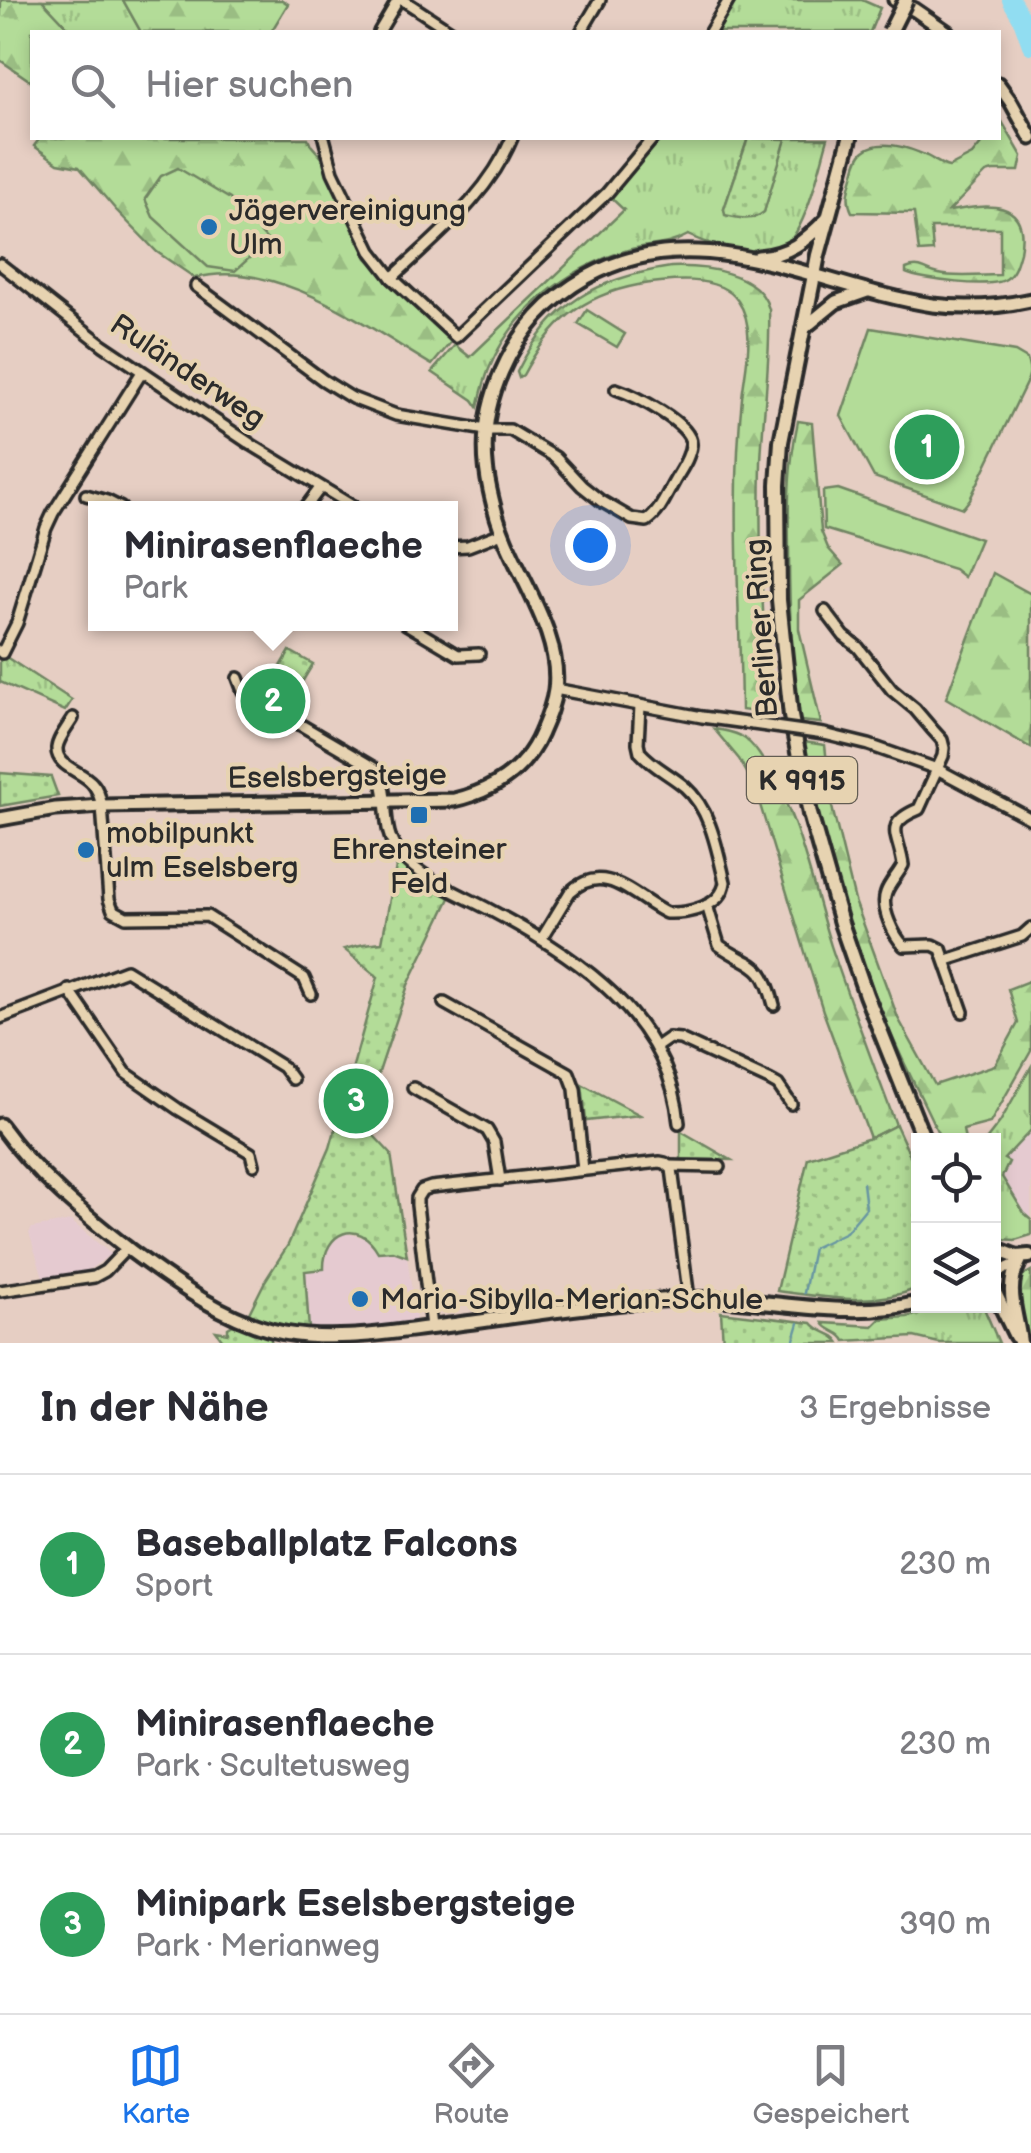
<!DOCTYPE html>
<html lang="de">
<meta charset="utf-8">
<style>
:root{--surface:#fff;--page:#f2f2f3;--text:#2b2b33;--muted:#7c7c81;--line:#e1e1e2;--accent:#1a73e8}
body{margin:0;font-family:"Balsamiq Sans",sans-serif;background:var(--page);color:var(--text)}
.controls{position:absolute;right:30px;bottom:30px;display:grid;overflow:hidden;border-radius:0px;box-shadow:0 5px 15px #0003}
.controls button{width:90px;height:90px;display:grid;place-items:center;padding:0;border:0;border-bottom:2px solid var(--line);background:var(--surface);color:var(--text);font:50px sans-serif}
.you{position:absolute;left:590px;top:545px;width:35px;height:35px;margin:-25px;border:8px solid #fff;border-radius:50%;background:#1a73e8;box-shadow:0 0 0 15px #1a73e833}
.badge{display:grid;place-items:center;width:65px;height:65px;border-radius:50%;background:var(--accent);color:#fff;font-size:32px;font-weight:700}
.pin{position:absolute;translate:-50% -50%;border:5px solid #fff;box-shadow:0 2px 10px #0006}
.popup{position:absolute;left:88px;top:501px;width:370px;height:130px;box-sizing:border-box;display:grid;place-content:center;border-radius:0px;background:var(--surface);filter:drop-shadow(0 2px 8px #0005);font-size:32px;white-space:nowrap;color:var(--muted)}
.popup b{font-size:38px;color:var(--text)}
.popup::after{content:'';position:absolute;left:50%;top:100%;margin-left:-20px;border:20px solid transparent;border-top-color:var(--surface)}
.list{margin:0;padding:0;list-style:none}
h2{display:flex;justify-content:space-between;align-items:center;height:130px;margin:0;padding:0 40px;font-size:42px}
h2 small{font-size:32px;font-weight:400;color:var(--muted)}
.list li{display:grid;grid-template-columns:65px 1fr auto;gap:30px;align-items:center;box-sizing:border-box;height:180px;padding:0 40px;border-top:2px solid var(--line)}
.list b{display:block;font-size:38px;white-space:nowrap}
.list p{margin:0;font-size:32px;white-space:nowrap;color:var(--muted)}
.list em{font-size:32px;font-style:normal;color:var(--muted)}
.icon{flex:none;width:55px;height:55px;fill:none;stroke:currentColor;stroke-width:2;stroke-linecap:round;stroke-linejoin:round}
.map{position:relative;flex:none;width:1031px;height:1343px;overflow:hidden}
.search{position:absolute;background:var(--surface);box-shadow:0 5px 15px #0003;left:30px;right:30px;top:30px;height:110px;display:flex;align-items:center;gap:25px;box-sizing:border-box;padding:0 35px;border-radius:0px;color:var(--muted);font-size:38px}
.sheet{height:670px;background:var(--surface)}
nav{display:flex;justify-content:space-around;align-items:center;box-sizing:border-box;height:140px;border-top:2px solid var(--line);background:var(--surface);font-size:28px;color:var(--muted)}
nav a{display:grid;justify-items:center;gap:5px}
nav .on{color:var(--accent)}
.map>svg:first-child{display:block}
</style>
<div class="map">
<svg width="1031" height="1343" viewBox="0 0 1031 1343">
<defs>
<pattern id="grass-tufts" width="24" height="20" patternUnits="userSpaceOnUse" patternTransform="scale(2.5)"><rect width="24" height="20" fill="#b3dc98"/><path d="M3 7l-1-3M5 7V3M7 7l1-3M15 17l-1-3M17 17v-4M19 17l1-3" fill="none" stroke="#9abd83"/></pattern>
<pattern id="forest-firs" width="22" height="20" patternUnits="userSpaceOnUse" patternTransform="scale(2.5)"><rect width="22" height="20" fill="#b3dc98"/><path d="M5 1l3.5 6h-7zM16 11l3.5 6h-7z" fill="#9abd83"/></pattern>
<pattern id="park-dots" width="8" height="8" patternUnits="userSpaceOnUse" patternTransform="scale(2.5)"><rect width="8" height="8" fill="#b3dc98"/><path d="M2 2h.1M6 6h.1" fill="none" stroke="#9abd83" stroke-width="1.8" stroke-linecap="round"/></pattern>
</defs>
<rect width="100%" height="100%" fill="#e6cec3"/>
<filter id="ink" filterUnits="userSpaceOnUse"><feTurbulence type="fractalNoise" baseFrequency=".01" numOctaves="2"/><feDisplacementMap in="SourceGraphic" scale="20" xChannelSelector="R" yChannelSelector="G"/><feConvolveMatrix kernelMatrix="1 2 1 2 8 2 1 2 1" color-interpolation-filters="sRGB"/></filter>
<g filter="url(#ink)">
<g fill="#e5cad0">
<path d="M1031 1130V1235L1015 1240 1001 1239 994 1235V1155L1003 1159Z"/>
<path d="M71 1221 111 1254 86 1272 43 1277 29 1233 32 1228Z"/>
<path d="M346 1233 368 1239 378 1252 393 1251 407 1256 417 1327 331 1332 309 1330 305 1271 324 1269 325 1254 329 1244 338 1235Z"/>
</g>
<g fill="url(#grass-tufts)" stroke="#6f8462" stroke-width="2.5">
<path d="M42 0H123L141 32H72Z"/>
<path d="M732 0H862L880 8 870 32H714Z"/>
<path d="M656 138H748L724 209 753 218 764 212 785 139 781 138H828C820 164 805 239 779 250 770 253 757 251 748 251 725 248 709 245 688 235 667 247 650 244 628 250 568 268 512 311 489 369 484 381 481 395 478 407L473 400 432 372 455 345 470 357 624 210 609 196 638 166Z"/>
<path d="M0 653 72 700 65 711 0 682Z"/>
<path d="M1031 1067V1130L1004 1159 1009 1162 1002 1177 1024 1213 1031 1219V1235L1015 1240 1001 1239 994 1235V1140H986L1000 1122Z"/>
<path d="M951 1306H983L999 1343H939L914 1337 845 1341C841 1331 828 1332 823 1323L873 1326 880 1319 907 1317Z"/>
</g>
<g fill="url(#forest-firs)" stroke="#6f8462" stroke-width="2.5">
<path d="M1 0H42L72 32H32V82L0 60Z"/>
<path d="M123 0H282L288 4 271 32H141Z"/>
<path d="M1001 120 1022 156 1019 171H993L986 173 949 211C984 205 1031 196 1020 252 1017 262 1015 273 1006 279 992 289 921 280 906 273V269C921 263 925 271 939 274 953 278 985 275 1000 275V228H931L933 251 919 252 914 213 852 212C845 198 850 187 854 173 856 165 858 156 864 151 880 138 910 148 927 156 935 160 941 165 949 167L972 155 986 138H998L999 123Z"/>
<path d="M40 138H308L311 145 324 160 367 258 451 342 432 365C366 326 275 257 195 278L157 252 116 210 79 167 58 163 34 146Z"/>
<path d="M671 267C703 266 759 271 769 309 771 360 763 411 761 462 759 546 762 631 772 714L741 710C740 606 731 501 742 398 745 368 757 328 738 301 719 273 667 280 638 285 580 296 550 324 523 375L519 378 517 372C551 303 597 278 671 267Z"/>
<path d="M798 421 812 423 821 531 828 548 843 565 799 600V629L821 723 800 721C791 664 789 609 789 551 788 504 788 468 798 421Z"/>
<path d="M993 573 1031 594V748L946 698Z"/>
<path d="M714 729C735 732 746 735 759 754 798 809 811 882 831 946 851 1006 874 1066 896 1125L870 1138 823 1011 754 785 739 759Z"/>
<path d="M804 742 825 745 832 807 855 901 898 1018 935 1085 995 1065 1018 1023 1008 989 1031 980V1051L990 1123 963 1130 965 1140H941C924 1101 902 1062 886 1022 849 931 821 838 804 742Z"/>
<path d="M1031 1271V1343H1029C1025 1328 1011 1296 1017 1282 1019 1276 1026 1274 1031 1271Z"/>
</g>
<g fill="url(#park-dots)" stroke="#6f8462" stroke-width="2.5">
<path d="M748 138 786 139 764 212C752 222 738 218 725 215L724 209Z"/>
<path d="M290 651 313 664 284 712 258 697 251 690 254 686 266 692Z"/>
<path d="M0 773 51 777 58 796 0 806Z"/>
<path d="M397 861 451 896 408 985 362 1123 391 1154 407 1256 393 1251 378 1252C359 1218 323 1231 324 1269L305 1271 309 1330 272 1323 271 1343H225L216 1331 228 1333V1328L233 1325 242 1327 265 1281 288 1245 330 1148 378 977 344 949 364 944 382 942Z"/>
<path d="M582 1084 640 1115 586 1121Z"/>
<path d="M896 1125 918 1173V1288C873 1307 824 1297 777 1291L808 1158 870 1138Z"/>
<path d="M681 1131 731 1160 681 1159Z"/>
<path d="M721 1312 812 1323C819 1333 834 1332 840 1343H723Z"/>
</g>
<g fill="#b3dc98" stroke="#6f8462" stroke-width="2.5">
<path d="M178 168 230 199 268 241 235 271 208 267 153 217 145 199 161 176Z"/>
<path d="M587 310 625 334 617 347 578 324Z"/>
<path d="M871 328 1015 352 1027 359 1030 372 1028 379 970 499 963 508 874 477 841 416Z"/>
<path d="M838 489 980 539 964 577 954 569 824 529 823 491Z"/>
</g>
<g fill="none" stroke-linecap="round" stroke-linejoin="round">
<g stroke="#6896a2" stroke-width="2.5">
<path d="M804 1293 813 1248 846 1232 866 1208 863 1183"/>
<path d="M793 1343 799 1323"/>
</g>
<path stroke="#91ddf1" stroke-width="18" d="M1011 0 1021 17 1031 45"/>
<defs>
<g id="street">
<path d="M403 0 452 32"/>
<path d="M379 32 398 0"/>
<path d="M581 32 600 0"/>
<path d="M710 32 729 0"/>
<path d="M324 138 333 172 371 251 392 278 456 337 607 193 653 138"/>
<path d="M0 264 103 345 252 445 356 508"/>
<path d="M392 278C437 235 488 196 512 138"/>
<path d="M196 286 323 380 352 398 396 415 486 430H510L555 457 582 486 601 501 632 519 647 521C660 512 666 496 674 482 680 471 690 458 691 445 693 424 634 395 616 389"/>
<path d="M86 495 107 501 121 508"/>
<path d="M305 508 320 488"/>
<path d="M450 547 468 546 502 533"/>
<path d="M825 611 844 636 858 647 892 690 915 709 932 729 942 740 944 748 943 756 919 809C882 824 899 835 903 865 898 875 889 884 886 893 880 908 894 936 904 946L933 945 941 949 963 1012"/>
<path d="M406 624 458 655 479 654"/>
<path d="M0 651 2 653 17 623 46 528 53 513 142 372"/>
<path d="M238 678 243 691 374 768C394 791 377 829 400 854 423 880 460 894 490 910 577 956 669 1017 679 1123"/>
<path d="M555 689 702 717 753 724"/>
<path d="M73 718C68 727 58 738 57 748 56 767 82 771 92 783 98 789 100 798 102 806L109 899 113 910 126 917 207 916 304 978 311 994"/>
<path d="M824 734 869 745 937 769 1031 819"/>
<path d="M707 905 719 945C753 969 762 958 774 1005"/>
<path d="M542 938 570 892C605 860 635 898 666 913 688 914 722 907 725 882 717 849 711 810 685 787 670 774 653 767 640 752L638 743 640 706"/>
<path d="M947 960 1022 936 1031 928"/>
<path d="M69 990 126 1073 178 1109 251 1153 254 1165"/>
<path d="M444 1003 569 1073 575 1089 583 1170"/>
<path d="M0 1018 126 970 283 1067 292 1079"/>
<path d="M656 1047 669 1038 680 1039 769 1080 778 1085 791 1104"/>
<path d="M413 1088 487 1130 494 1142 500 1180"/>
<path d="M669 1166 720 1167"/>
<path d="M994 1274 1020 1262"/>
<path d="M0 1291 94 1277 105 1271 127 1248"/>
<path d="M431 1327 417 1205V1198L422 1190 431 1187 660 1162 665 1163 672 1169 689 1299"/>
</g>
<g id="secondary">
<path d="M895 0 915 10 947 32"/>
<path d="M998 84 1011 102 1031 138"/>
<path d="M758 257C789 255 805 241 826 220"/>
<path d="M803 329 836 302 867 291"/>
<path d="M0 819 56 809 102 806 454 800C492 791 525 771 541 733 547 719 553 706 555 690 562 636 521 582 503 534 497 520 493 504 490 490 481 450 485 409 502 371 520 330 548 299 587 277 701 213 818 288 933 305 965 309 999 307 1031 300"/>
<path d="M0 1125C36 1175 83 1214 131 1251 174 1283 230 1323 284 1333 335 1342 385 1333 435 1327 515 1317 596 1303 677 1299 758 1294 838 1322 918 1303"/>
</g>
<g id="primary">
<path d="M850 138 818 255 781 442 778 485 779 600 791 716 810 814 841 923 866 995 924 1140"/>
<path d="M994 1248 1017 1257 1029 1256"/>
<path d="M1019 1262C1004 1290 1017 1314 1020 1343"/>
<path d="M994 1291 1016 1336"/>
</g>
</defs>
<use href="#street" stroke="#2b2b2b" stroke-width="16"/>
<use href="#secondary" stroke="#2b2b2b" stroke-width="19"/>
<use href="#primary" stroke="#2b2b2b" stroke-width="20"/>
<use href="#street" stroke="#e7d3b1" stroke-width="9"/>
<use href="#secondary" stroke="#e7d3b1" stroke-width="11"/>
<use href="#primary" stroke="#e7d3b1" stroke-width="12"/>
<defs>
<path id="street-bridge" d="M753 724 824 734"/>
<path id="primary-bridge" d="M890 32 906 0"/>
</defs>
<use href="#street-bridge" stroke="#2b2b2b" stroke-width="16" stroke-linecap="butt"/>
<use href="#primary-bridge" stroke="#2b2b2b" stroke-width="20" stroke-linecap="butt"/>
<use href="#street-bridge" stroke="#e7d3b1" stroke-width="9"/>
<use href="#primary-bridge" stroke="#e7d3b1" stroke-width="12"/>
</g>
</g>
<g fill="#1f6fb2" stroke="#e7d3b1" stroke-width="4">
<circle cx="209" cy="227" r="10"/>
<rect x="409" y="805" width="20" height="20" rx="5"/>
<circle cx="86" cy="850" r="10"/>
<circle cx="360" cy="1299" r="10"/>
</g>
<g text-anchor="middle" stroke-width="8" stroke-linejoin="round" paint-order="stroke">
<rect fill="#e7d3b1" stroke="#635d53" stroke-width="2.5" x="747" y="757" width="110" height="46" rx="8"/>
<g font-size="28" font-weight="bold" fill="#2b2b2b">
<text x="802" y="790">K 9915</text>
</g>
<g font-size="30" fill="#2b2b2b" stroke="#e7d3b1" text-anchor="start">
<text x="229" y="220">Jägervereinigung<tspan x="229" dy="34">Ulm</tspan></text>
<text x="106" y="843">mobilpunkt<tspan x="106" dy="34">ulm Eselsberg</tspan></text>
<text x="419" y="859" text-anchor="middle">Ehrensteiner<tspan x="419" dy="34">Feld</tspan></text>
<text x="380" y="1309">Maria-Sibylla-Merian-Schule</text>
</g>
<g font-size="30" fill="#2b2b2b" stroke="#e7d3b1">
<text transform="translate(188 371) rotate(34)" y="10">Ruländerweg</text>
<text transform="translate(761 628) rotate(-94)" y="10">Berliner Ring</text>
<text transform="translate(337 776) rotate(-1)" y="10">Eselsbergsteige</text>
</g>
</g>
</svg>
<div class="controls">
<button><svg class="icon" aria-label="locate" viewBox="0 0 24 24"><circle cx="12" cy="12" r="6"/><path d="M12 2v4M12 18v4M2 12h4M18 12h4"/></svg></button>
<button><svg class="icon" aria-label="layers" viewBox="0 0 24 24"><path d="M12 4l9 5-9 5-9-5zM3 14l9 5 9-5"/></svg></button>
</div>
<div class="you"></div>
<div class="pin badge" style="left:927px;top:447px;background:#2e9e5b">1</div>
<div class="pin badge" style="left:273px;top:701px;background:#2e9e5b">2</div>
<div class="popup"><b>Minirasenflaeche</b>Park</div>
<div class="pin badge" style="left:356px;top:1101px;background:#2e9e5b">3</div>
<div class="search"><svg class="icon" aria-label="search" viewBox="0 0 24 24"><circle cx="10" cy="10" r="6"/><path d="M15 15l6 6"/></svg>Hier suchen</div>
</div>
<section class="sheet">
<h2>In der Nähe<small>3 Ergebnisse</small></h2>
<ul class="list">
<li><span class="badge" style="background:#2e9e5b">1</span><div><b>Baseballplatz Falcons</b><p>Sport</p></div><em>230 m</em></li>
<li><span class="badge" style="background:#2e9e5b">2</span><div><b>Minirasenflaeche</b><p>Park · Scultetusweg</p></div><em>230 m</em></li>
<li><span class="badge" style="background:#2e9e5b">3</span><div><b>Minipark Eselsbergsteige</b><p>Park · Merianweg</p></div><em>390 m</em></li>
</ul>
</section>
<nav>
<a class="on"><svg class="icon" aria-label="map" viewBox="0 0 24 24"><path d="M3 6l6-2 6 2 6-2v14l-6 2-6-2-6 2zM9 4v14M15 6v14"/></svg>Karte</a>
<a><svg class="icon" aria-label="directions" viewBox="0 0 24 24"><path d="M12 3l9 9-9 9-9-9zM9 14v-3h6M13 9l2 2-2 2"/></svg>Route</a>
<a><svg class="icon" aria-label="saved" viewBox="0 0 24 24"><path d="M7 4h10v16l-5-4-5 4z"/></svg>Gespeichert</a>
</nav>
